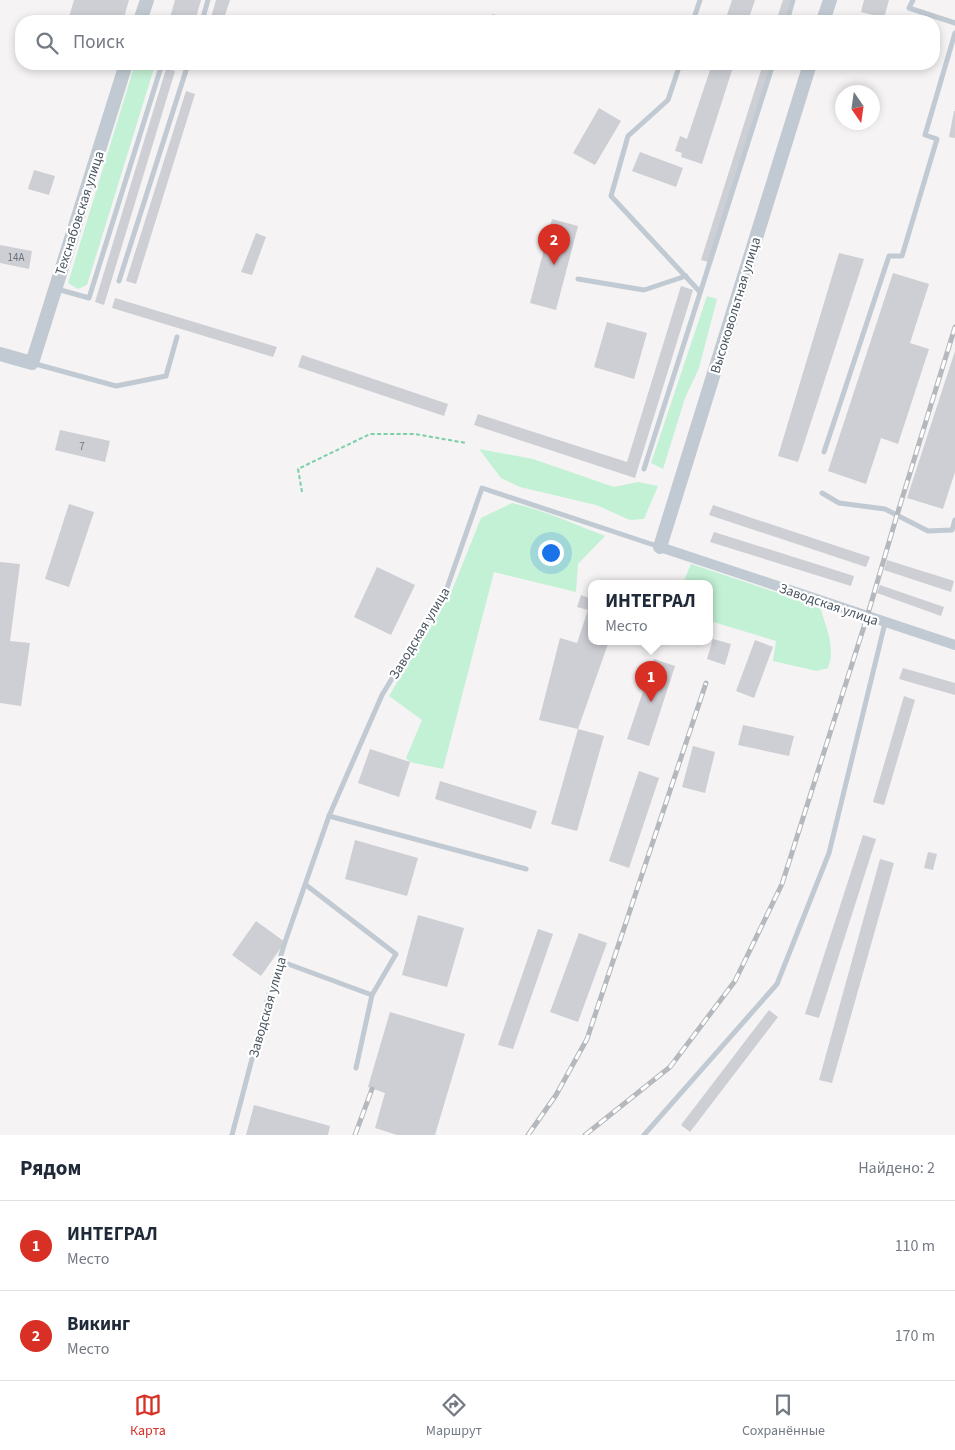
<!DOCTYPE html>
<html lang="ru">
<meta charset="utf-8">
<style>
:root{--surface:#fff;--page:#f6f6f7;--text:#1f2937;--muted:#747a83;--line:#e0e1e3;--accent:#d93025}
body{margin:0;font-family:"Source Sans 3",sans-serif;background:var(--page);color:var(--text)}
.compass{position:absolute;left:835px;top:85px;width:45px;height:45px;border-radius:50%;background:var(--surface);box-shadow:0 2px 8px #0003;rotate:167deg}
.you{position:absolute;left:550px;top:552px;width:18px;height:18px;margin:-12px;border:4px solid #fff;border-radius:50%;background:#1a73e8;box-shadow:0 0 0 8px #1a73e833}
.badge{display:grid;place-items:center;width:32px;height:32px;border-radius:50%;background:var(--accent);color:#fff;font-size:16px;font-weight:700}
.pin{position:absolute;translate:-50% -41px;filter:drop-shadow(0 1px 2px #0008)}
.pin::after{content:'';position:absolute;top:26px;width:18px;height:15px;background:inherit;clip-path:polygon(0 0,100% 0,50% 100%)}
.popup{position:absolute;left:588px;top:580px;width:125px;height:65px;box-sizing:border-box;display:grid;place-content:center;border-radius:10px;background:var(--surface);filter:drop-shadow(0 1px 4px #0005);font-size:16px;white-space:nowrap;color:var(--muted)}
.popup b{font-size:19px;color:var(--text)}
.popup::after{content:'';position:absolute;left:50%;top:100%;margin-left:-10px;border:10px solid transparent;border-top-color:var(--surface)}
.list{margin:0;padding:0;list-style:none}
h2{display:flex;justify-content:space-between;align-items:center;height:65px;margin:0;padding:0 20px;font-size:21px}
h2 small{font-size:16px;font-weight:400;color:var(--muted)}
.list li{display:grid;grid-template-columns:32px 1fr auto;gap:15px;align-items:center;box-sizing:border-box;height:90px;padding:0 20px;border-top:1px solid var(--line)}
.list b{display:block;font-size:19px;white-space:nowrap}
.list p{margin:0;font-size:16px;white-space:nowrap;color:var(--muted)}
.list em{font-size:16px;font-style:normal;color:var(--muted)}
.icon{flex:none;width:28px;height:28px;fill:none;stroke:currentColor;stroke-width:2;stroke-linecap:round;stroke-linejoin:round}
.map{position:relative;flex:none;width:955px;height:1135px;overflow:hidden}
.search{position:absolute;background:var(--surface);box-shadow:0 2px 8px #0003;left:15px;right:15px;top:15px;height:55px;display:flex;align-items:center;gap:12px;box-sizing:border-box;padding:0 18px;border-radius:20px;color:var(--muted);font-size:19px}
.sheet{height:245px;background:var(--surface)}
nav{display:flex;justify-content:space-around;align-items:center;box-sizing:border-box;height:70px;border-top:1px solid var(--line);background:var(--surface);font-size:14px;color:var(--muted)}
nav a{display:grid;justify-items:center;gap:2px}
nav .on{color:var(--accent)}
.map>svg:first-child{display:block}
</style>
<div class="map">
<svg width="955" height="1135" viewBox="0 0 955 1135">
<rect width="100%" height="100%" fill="#f5f3f3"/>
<g fill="#c3f1d5">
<path d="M135 64 155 65 87 285 78 289 68 283Z"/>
<path d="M707 296 717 299 699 368 685 398 663 469 651 463Z"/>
<path d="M479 449 533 459 614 487 638 482 658 486 644 519 630 520 596 505 520 487 501 478Z"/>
<path d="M512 503C544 510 574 524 605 536L578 564 576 592 494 572 443 769 410 762 406 758 422 720 389 696 453 588 481 518Z"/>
<path d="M691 564 820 607C826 627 836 649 828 668L817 671 773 661 776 641 710 621V583H683Z"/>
</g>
<g fill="#cdcfd5">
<path d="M74 0H129L123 21H81L69 17Z"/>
<path d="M175 0H201L195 21H169Z"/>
<path d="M216 0H230L223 21H210Z"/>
<path d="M732 0H755L748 21H725Z"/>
<path d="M783 0H795L788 21H776Z"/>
<path d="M864 0H889L884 18 861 12Z"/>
<path d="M492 14 511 18 510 21H490Z"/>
<path d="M74 64H93L91 70Z"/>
<path d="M712 64H734L702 164 681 157 682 153 675 151 680 136 687 139Z"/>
<path d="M763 64H774L712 263 701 260Z"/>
<path d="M166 69 175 71 104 305 95 302Z"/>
<path d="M186 91 195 94 136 284 126 281Z"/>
<path d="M599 108 621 121 595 165 573 153Z"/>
<path d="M954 111H955V138L949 137Z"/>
<path d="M640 152 683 168 676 187 632 171Z"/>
<path d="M34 170 55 176 49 195 28 189Z"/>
<path d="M552 219 578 226 556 310 530 303Z"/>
<path d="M256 233 266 237 252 275 241 272Z"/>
<path d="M0 245 32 251 29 269 0 263Z"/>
<path d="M839 253 864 259 798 462 778 456Z"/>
<path d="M893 273 929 284 910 343 929 349 898 444 881 438 866 484 828 471Z"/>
<path d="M681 286 693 290 635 478 474 425 478 414 627 462Z"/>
<path d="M115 298 277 347 273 357 112 308Z"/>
<path d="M607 322 647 333 634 379 594 367Z"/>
<path d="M955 351V472L943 509 907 498Z"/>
<path d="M302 355 448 404 444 416 298 367Z"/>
<path d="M60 430 110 441 105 462 55 450Z"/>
<path d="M69 504 94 512 69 587 45 579Z"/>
<path d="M713 505 870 557 866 567 709 515Z"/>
<path d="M714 532 854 576 851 586 710 542Z"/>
<path d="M887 560 954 581 951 592 884 570Z"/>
<path d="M0 562 20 564 10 641 30 643 21 706 0 703Z"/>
<path d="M377 567 415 585 391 635 354 617Z"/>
<path d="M880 585 944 607 941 616 877 593Z"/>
<path d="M581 595 592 599V641H609L578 729 539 720 560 638 577 643 588 610 577 607Z"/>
<path d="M713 639 731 644 725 665 707 659Z"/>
<path d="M755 640 773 647 754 698 736 691Z"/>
<path d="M654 659 675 666 649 746 627 739Z"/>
<path d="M903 668 955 683V695L899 679Z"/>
<path d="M904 696 915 700 884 805 873 802Z"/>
<path d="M743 725 794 736 789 756 738 745Z"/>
<path d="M578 729 604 736 577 831 551 824Z"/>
<path d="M693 746 715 752 705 793 682 787Z"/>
<path d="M370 749 410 762 399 797 358 783Z"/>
<path d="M639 771 659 778 629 868 609 861Z"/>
<path d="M440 781 537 811 531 829 435 799Z"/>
<path d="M863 835 876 839 819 1018 805 1014Z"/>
<path d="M355 840 418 858 407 896 345 879Z"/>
<path d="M928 852 937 854 933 870 924 868Z"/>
<path d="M880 859 894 863 832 1083 819 1080Z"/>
<path d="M418 915 464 928 447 987 402 975Z"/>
<path d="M256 921 285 942 261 976 232 955Z"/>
<path d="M538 929 553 934 513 1049 498 1045Z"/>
<path d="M579 933 607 943 578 1022 550 1012Z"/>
<path d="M769 1010 778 1017 690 1132 681 1125Z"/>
<path d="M390 1012 465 1034 435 1135H397L375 1128 385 1093 368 1087Z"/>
<path d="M254 1105 330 1126 328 1135H246Z"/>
</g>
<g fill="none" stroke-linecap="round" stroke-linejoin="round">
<path stroke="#7ad0a6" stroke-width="2" stroke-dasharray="4 2.5" stroke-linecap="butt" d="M302 492 298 469 370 434H415L466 443"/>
<g stroke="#c1cad2" stroke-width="5">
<path d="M913 0 909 8 955 23"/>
<path d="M202 21 208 0"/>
<path d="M693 21 700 0"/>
<path d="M787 21 793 0"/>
<path d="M680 64 668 100 628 136 611 196 700 292"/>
<path d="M578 279 644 290 686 276"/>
<path d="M119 281 188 64"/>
<path d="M57 289 89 298 162 64"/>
<path d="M32 363 116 386 166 376 177 337"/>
<path d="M824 452 889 256H902L937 139 925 135 955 33"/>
<path d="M644 469 773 64"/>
<path d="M822 493 839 503 885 509 928 531 952 530 955 520"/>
<path d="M329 816 526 869"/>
<path d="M306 885 396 954 372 995"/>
<path d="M280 961 372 995 356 1068"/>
<path d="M232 1135 269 994 285 942 329 816 382 695 447 588 482 488 660 547"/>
<path d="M644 1135 777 984 829 853 885 623"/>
</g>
<path stroke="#c1cad2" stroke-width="10" d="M660 547 955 645"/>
<g stroke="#c1cad2" stroke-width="14">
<path d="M140 21 147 0"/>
<path d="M823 21 830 0"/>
<path d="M0 354 32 363 126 64"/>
<path d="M660 547 810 64"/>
</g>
<defs>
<g id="rail">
<path d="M355 1135 372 1089"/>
<path d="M528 1135 556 1095 587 1039 706 683"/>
<path d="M585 1135 670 1067 735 981 782 884 867 617 897 515 955 327"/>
</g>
</defs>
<use href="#rail" stroke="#b5b8bd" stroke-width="5"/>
<use href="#rail" stroke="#fff" stroke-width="3" stroke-dasharray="9" stroke-linecap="butt"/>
</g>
<g text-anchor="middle" stroke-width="4.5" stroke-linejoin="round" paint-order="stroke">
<g font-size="11" fill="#6b747e">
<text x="16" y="261">14А</text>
<text x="82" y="450">7</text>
</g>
<g font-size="14" fill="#4a5661" stroke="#fff">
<text transform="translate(79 213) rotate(-72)" y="5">Техснабовская улица</text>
<text transform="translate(735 305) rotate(-73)" y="5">Высоковольтная улица</text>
<text transform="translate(829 604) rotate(19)" y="5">Заводская улица</text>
<text transform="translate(419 633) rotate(-59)" y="5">Заводская улица</text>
<text transform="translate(267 1007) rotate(-74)" y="5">Заводская улица</text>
</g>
</g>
</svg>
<svg class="compass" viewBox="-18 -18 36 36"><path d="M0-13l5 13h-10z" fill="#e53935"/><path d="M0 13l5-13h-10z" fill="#747a83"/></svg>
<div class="you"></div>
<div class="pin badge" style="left:651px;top:702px">1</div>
<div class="popup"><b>ИНТЕГРАЛ</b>Место</div>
<div class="pin badge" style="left:554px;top:265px">2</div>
<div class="search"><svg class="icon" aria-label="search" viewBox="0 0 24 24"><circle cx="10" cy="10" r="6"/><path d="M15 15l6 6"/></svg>Поиск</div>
</div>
<section class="sheet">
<h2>Рядом<small>Найдено: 2</small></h2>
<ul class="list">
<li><span class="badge">1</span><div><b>ИНТЕГРАЛ</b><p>Место</p></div><em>110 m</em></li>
<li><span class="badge">2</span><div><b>Викинг</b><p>Место</p></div><em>170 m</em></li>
</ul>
</section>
<nav>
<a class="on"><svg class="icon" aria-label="map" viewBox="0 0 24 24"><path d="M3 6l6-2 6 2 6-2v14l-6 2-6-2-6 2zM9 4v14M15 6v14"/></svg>Карта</a>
<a><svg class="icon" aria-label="directions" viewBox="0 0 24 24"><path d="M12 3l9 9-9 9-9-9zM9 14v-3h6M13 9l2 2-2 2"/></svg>Маршрут</a>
<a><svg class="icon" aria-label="saved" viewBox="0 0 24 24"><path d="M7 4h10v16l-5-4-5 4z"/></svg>Сохранённые</a>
</nav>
